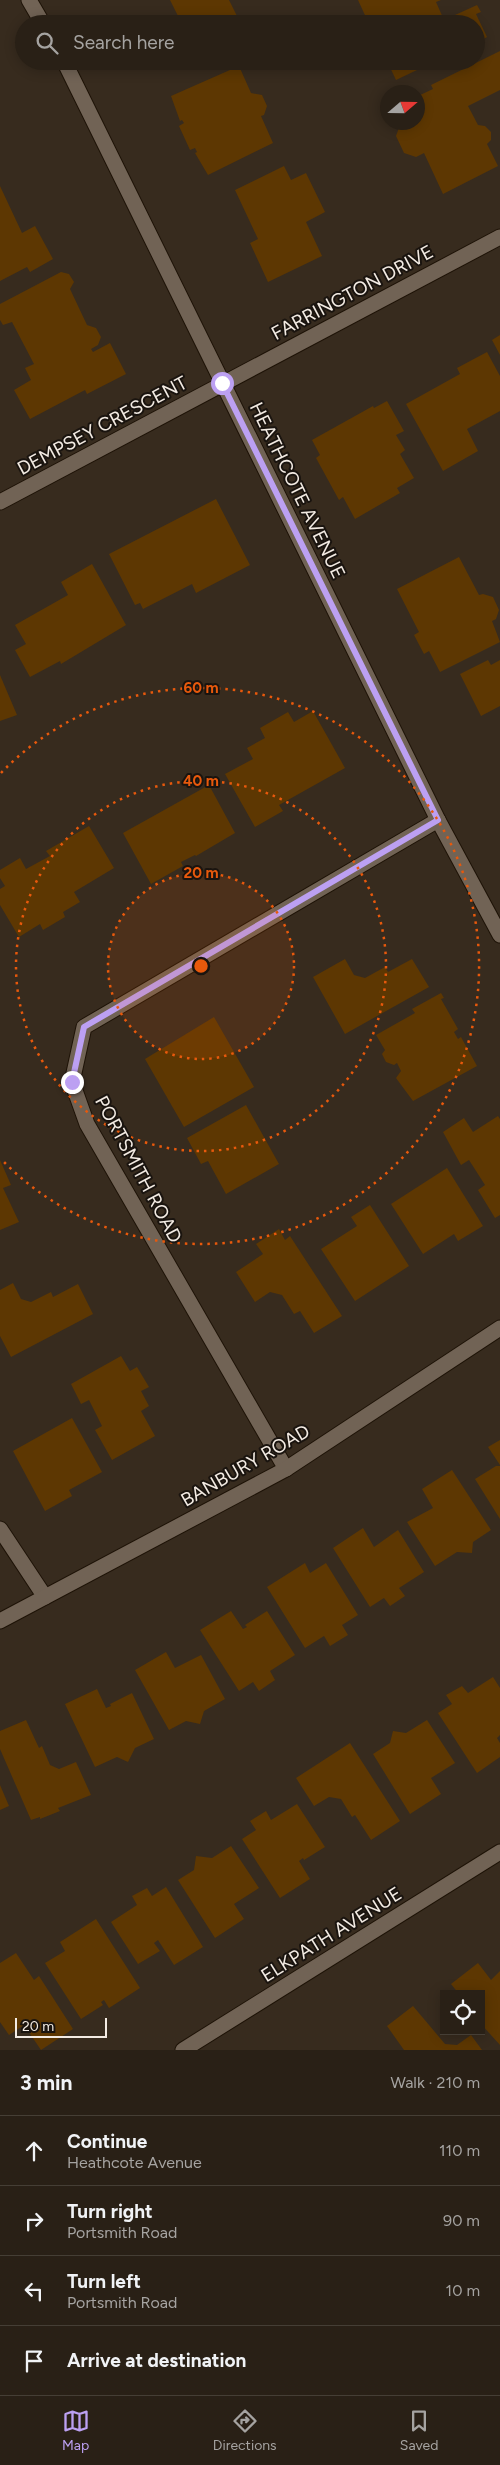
<!DOCTYPE html>
<meta charset="utf-8">
<style>
:root{--surface:#292016;--page:#31281f;--text:#f1f3f6;--muted:#a5a3a1;--line:#453e35;--accent:#bca0f2}
body{margin:0;font-family:Figtree,sans-serif;background:var(--page);color:var(--text)}
.controls{position:absolute;right:15px;bottom:15px;display:grid;overflow:hidden;border-radius:0px;box-shadow:0 2px 12px #0003}
.controls button{width:45px;height:45px;display:grid;place-items:center;padding:0;border:0;border-bottom:1px solid var(--line);background:var(--surface);color:var(--text);font:25px sans-serif}
.compass{position:absolute;left:380px;top:85px;width:45px;height:45px;border-radius:50%;background:var(--surface);box-shadow:0 2px 12px #0003;rotate:70deg}
.scale{position:absolute;left:15px;bottom:12px;width:92px;box-sizing:border-box;padding-left:5px;border:2px solid #f3ebe3;border-top:0;font-size:14px;line-height:18px;white-space:nowrap;color:#f3ebe3;-webkit-text-stroke:4px #1a140f;paint-order:stroke}
.stop{position:absolute;width:15px;height:15px;margin:-11px;border:4px solid #bca0f2;border-radius:50%;background:#fff}
.stop.end{background:#bca0f2;border-color:#fff;box-shadow:0 1px 5px #0008}
.list{margin:0;padding:0;list-style:none}
h2{display:flex;justify-content:space-between;align-items:center;height:65px;margin:0;padding:0 20px;font-size:21px}
h2 small{font-size:16px;font-weight:400;color:var(--muted)}
.list li{display:grid;grid-template-columns:32px 1fr auto;gap:15px;align-items:center;box-sizing:border-box;height:70px;padding:0 20px;border-top:1px solid var(--line)}
.list b{display:block;font-size:19px;white-space:nowrap}
.list p{margin:0;font-size:16px;white-space:nowrap;color:var(--muted)}
.list em{font-size:16px;font-style:normal;color:var(--muted)}
.icon{flex:none;width:28px;height:28px;fill:none;stroke:currentColor;stroke-width:2;stroke-linecap:round;stroke-linejoin:round}
.map{position:relative;flex:none;width:500px;height:2050px;overflow:hidden}
.search{position:absolute;background:var(--surface);box-shadow:0 2px 12px #0003;left:15px;right:15px;top:15px;height:55px;display:flex;align-items:center;gap:12px;box-sizing:border-box;padding:0 18px;border-radius:28px;color:var(--muted);font-size:19px}
.sheet{height:345px;background:var(--surface)}
nav{display:flex;justify-content:space-around;align-items:center;box-sizing:border-box;height:70px;border-top:1px solid var(--line);background:var(--surface);font-size:14px;color:var(--muted)}
nav a{display:grid;justify-items:center;gap:2px}
nav .on{color:var(--accent)}
.map>svg:first-child{display:block}
</style>
<div class="map">
<svg width="500" height="2050" viewBox="0 0 500 2050">
<rect width="100%" height="100%" fill="#372b1e"/>
<g fill="#5d3702">
<path d="M170 0H229L241 24H182Z"/>
<path d="M358 0H441L436 2 444 20 477 5 481 12 476 14 487 37 476 43V24H369Z"/>
<path d="M500 51V90L468 106 478 125 485 126 491 132V140L487 144 498 166 443 194 424 153 416 157 404 153 396 136 400 125 404 122H418V96L433 89 431 85Z"/>
<path d="M387 61H436L396 80Z"/>
<path d="M239 66 251 93 262 95 267 106 264 115 261 116 273 143 208 175 195 153 197 152 195 148 190 150 179 126 184 123 182 120 180 121 171 96Z"/>
<path d="M284 166 291 180 306 173 325 212 306 222 322 256 268 282 250 243 258 239 235 190Z"/>
<path d="M0 186 22 233 35 226 53 259 30 272 27 267 0 281Z"/>
<path d="M61 272 69 274 74 282 70 289 87 325 96 328 101 337 98 345 91 349 93 352 110 343 126 374 87 394 85 390 30 419 14 390 31 380 25 368 34 364 12 322 3 325 0 320V304Z"/>
<path d="M500 335V355L492 340Z"/>
<path d="M487 352 500 376V411L467 429 478 451 443 471 406 404 460 374 457 368Z"/>
<path d="M387 401 404 431 396 435 405 450 400 454 414 478 397 488 400 493 355 519 343 497 339 500 316 458 320 455 312 440 373 406 374 408Z"/>
<path d="M216 499 250 565 196 593 192 584 143 609 140 603 135 605 109 554Z"/>
<path d="M459 557 479 595 483 594 493 597 499 610 496 619 492 621 500 642 440 672 429 651 424 654 414 635 419 632 397 589Z"/>
<path d="M92 564 126 625 61 664 60 661 30 677 15 650 26 644 15 625 68 595 61 582Z"/>
<path d="M488 660 491 665 500 660V706L481 716 460 674Z"/>
<path d="M0 675 17 715 0 721Z"/>
<path d="M313 711 345 768 279 805 283 811 255 827 225 774 253 759 247 748 265 738 260 728 288 712 294 722Z"/>
<path d="M209 785 235 833 196 856 195 855 181 862 183 866 151 884 123 833Z"/>
<path d="M89 826 114 868 74 892 80 902 63 912 65 917 43 930 40 924 19 937 0 905V889L5 886 0 878V870L20 858 26 869 50 856 46 851Z"/>
<path d="M345 959 354 975 365 978 385 967 388 972 412 959 429 987 345 1034 313 977Z"/>
<path d="M441 993 444 998 441 999 458 1029 454 1032 458 1039 461 1037 477 1066 413 1101 396 1078 401 1071 397 1063 394 1065 386 1062 382 1054 385 1050 376 1035 415 1013 412 1009Z"/>
<path d="M214 1017 254 1087 184 1127 145 1059Z"/>
<path d="M246 1105 279 1164 226 1194 208 1161 201 1164 187 1138Z"/>
<path d="M498 1116 500 1119V1215L495 1218 478 1190 485 1185 469 1160 461 1165 443 1132 464 1118 473 1132Z"/>
<path d="M0 1160 11 1185 3 1188 19 1222 0 1230Z"/>
<path d="M447 1168 483 1226 458 1241 454 1234 423 1254 391 1204Z"/>
<path d="M370 1205 409 1266 355 1301 321 1249 357 1226 351 1217Z"/>
<path d="M279 1229 285 1240 290 1236 342 1316 314 1333 300 1311 294 1314 282 1295 270 1292 255 1302 236 1272 263 1254 256 1244Z"/>
<path d="M13 1283 21 1299 31 1302 51 1292 53 1297 78 1284 93 1314 11 1357 0 1336V1290Z"/>
<path d="M121 1356 130 1371 137 1367 149 1387 141 1391 149 1406 141 1411 155 1436 112 1460 95 1430 102 1426 89 1400 81 1404 71 1384Z"/>
<path d="M72 1418 102 1472 69 1490 72 1496 45 1511 13 1451Z"/>
<path d="M500 1440V1465L488 1447Z"/>
<path d="M496 1466H500V1519L475 1479Z"/>
<path d="M452 1470 491 1530 473 1542 472 1553 457 1552 435 1566 407 1522 433 1508 422 1489Z"/>
<path d="M363 1528 374 1547 398 1530 424 1572 399 1588 405 1596 390 1606 384 1598 370 1607 333 1548Z"/>
<path d="M305 1563 310 1573 326 1563 358 1615 342 1625 348 1635 330 1646 324 1636 305 1648 267 1587Z"/>
<path d="M231 1611 243 1629 247 1627 245 1625 267 1611 295 1655 270 1671 275 1680 259 1691 253 1682 239 1691 200 1630Z"/>
<path d="M166 1652 175 1668 201 1655 225 1699 204 1711 200 1724 186 1721 169 1730 135 1670Z"/>
<path d="M493 1677 500 1688V1735L497 1738 500 1743V1757L477 1773 438 1713 452 1704 446 1695 462 1686 468 1693Z"/>
<path d="M97 1689 106 1708 111 1706 110 1704 132 1693 154 1739 135 1748 128 1762 117 1757 95 1767 65 1704Z"/>
<path d="M26 1720 39 1748 42 1746 50 1765 59 1769 76 1762 91 1795 58 1808 60 1811 40 1819V1817L31 1820 0 1749V1731Z"/>
<path d="M427 1720 455 1763 431 1778 441 1794 410 1814 373 1754 390 1743 393 1731 406 1733Z"/>
<path d="M350 1743 400 1821 371 1840 355 1815 352 1817 341 1799 329 1797 314 1806 296 1778Z"/>
<path d="M0 1785 9 1806 0 1810Z"/>
<path d="M297 1804 325 1847 304 1860 303 1858 299 1861 310 1879 280 1898 242 1839 256 1830 250 1821 266 1811 271 1820Z"/>
<path d="M231 1846 259 1888 234 1904 244 1919 215 1938 178 1880 194 1870 196 1856 212 1858Z"/>
<path d="M166 1887 203 1947 174 1965 158 1940 154 1943 160 1951 138 1964 111 1922 137 1905 132 1896 147 1888 152 1896Z"/>
<path d="M96 1919 140 1988 109 2008 104 2000 101 2002 103 2005 81 2019 45 1963 65 1951 60 1942Z"/>
<path d="M16 1953 34 1980 39 1976 73 2029 41 2050 24 2025 9 2035 0 2022V1963Z"/>
<path d="M478 1963 491 1980 500 1971V2045L481 2024V1994H459L451 1984Z"/>
<path d="M413 2006 445 2044 457 2045 471 2035 482 2050H404L387 2026Z"/>
</g>
<g fill="none" stroke-linecap="round" stroke-linejoin="round">
<defs>
<path id="lane" d="M0 1529 45 1597"/>
<g id="street">
<path d="M29 0 43 24"/>
<path d="M64 61 438 820 500 935"/>
<path d="M0 502 500 237"/>
<path d="M286 1469 87 1124 72 1082 84 1027 438 820"/>
<path d="M0 1621 286 1469 500 1328"/>
<path d="M183 2050 500 1852"/>
</g>
</defs>
<use href="#lane" stroke="#1e1307" stroke-width="17"/>
<use href="#street" stroke="#1e1307" stroke-width="17"/>
<use href="#lane" stroke="#716355" stroke-width="15"/>
<use href="#street" stroke="#716355" stroke-width="15"/>
</g>
<g fill="none" stroke-linecap="round" stroke-linejoin="round">
<path stroke="#bca0f2" stroke-width="6" d="M72 1082 84 1027 438 820 222 383"/>
</g>
<circle cx="201" cy="966" r="93" fill="#e8590c" fill-opacity=".12"/>
<g fill="none" stroke="#e8590c" stroke-width="2.5" stroke-dasharray="2.5 5">
<circle cx="201" cy="966" r="93"/>
<circle cx="201" cy="966" r="185"/>
<path d="M1 773A278 278 0 1 1 1 1159"/>
</g>
<g text-anchor="middle" stroke-width="4" stroke-linejoin="round" paint-order="stroke">
<g font-size="19" fill="#f3ebe3" stroke="#1a140f">
<text transform="translate(352 292) rotate(-28)" y="7">FARRINGTON DRIVE</text>
<text transform="translate(102 425) rotate(-28)" y="7">DEMPSEY CRESCENT</text>
<text transform="translate(298 490) rotate(64)" y="7">HEATHCOTE AVENUE</text>
<text transform="translate(139 1169) rotate(62)" y="7">PORTSMITH ROAD</text>
<text transform="translate(245 1465) rotate(-30)" y="7">BANBURY ROAD</text>
<text transform="translate(331 1934) rotate(-32)" y="7">ELKPATH AVENUE</text>
</g>
</g>
<circle cx="201" cy="966" r="8" fill="#e8590c" stroke="#1a140f" stroke-width="2.5"/>
<g font-size="15" text-anchor="middle" font-weight="bold" fill="#e8590c" stroke="#1a140f" stroke-width="4" stroke-linejoin="round" paint-order="stroke">
<text x="201" y="693">60 m</text>
<text x="201" y="786">40 m</text>
<text x="201" y="878">20 m</text>
</g>
</svg>
<div class="controls">
<button><svg class="icon" aria-label="locate" viewBox="0 0 24 24"><circle cx="12" cy="12" r="6"/><path d="M12 2v4M12 18v4M2 12h4M18 12h4"/></svg></button>
</div>
<svg class="compass" viewBox="-18 -18 36 36"><path d="M0-13l5 13h-10z" fill="#e53935"/><path d="M0 13l5-13h-10z" fill="#a5a3a1"/></svg>
<div class="scale">20 m</div>
<div class="stop" style="left:222px;top:383px"></div>
<div class="stop end" style="left:72px;top:1082px"></div>
<div class="search"><svg class="icon" aria-label="search" viewBox="0 0 24 24"><circle cx="10" cy="10" r="6"/><path d="M15 15l6 6"/></svg>Search here</div>
</div>
<section class="sheet">
<h2>3 min<small>Walk · 210 m</small></h2>
<ul class="list">
<li><svg class="icon" aria-label="ahead" viewBox="0 0 24 24"><path d="M12 20V5M6 11l6-6 6 6"/></svg><div><b>Continue</b><p>Heathcote Avenue</p></div><em>110 m</em></li>
<li><svg class="icon" aria-label="right" viewBox="0 0 24 24"><path d="M7 20v-9h11M14 6l5 5-5 5"/></svg><div><b>Turn right</b><p>Portsmith Road</p></div><em>90 m</em></li>
<li><svg class="icon" aria-label="left" viewBox="0 0 24 24"><path d="M17 20v-9H6M10 6l-5 5 5 5"/></svg><div><b>Turn left</b><p>Portsmith Road</p></div><em>10 m</em></li>
<li><svg class="icon" aria-label="arrive" viewBox="0 0 24 24"><path d="M6 21V4h12l-3 4 3 4H6"/></svg><div><b>Arrive at destination</b></div></li>
</ul>
</section>
<nav>
<a class="on"><svg class="icon" aria-label="map" viewBox="0 0 24 24"><path d="M3 6l6-2 6 2 6-2v14l-6 2-6-2-6 2zM9 4v14M15 6v14"/></svg>Map</a>
<a><svg class="icon" aria-label="directions" viewBox="0 0 24 24"><path d="M12 3l9 9-9 9-9-9zM9 14v-3h6M13 9l2 2-2 2"/></svg>Directions</a>
<a><svg class="icon" aria-label="saved" viewBox="0 0 24 24"><path d="M7 4h10v16l-5-4-5 4z"/></svg>Saved</a>
</nav>
